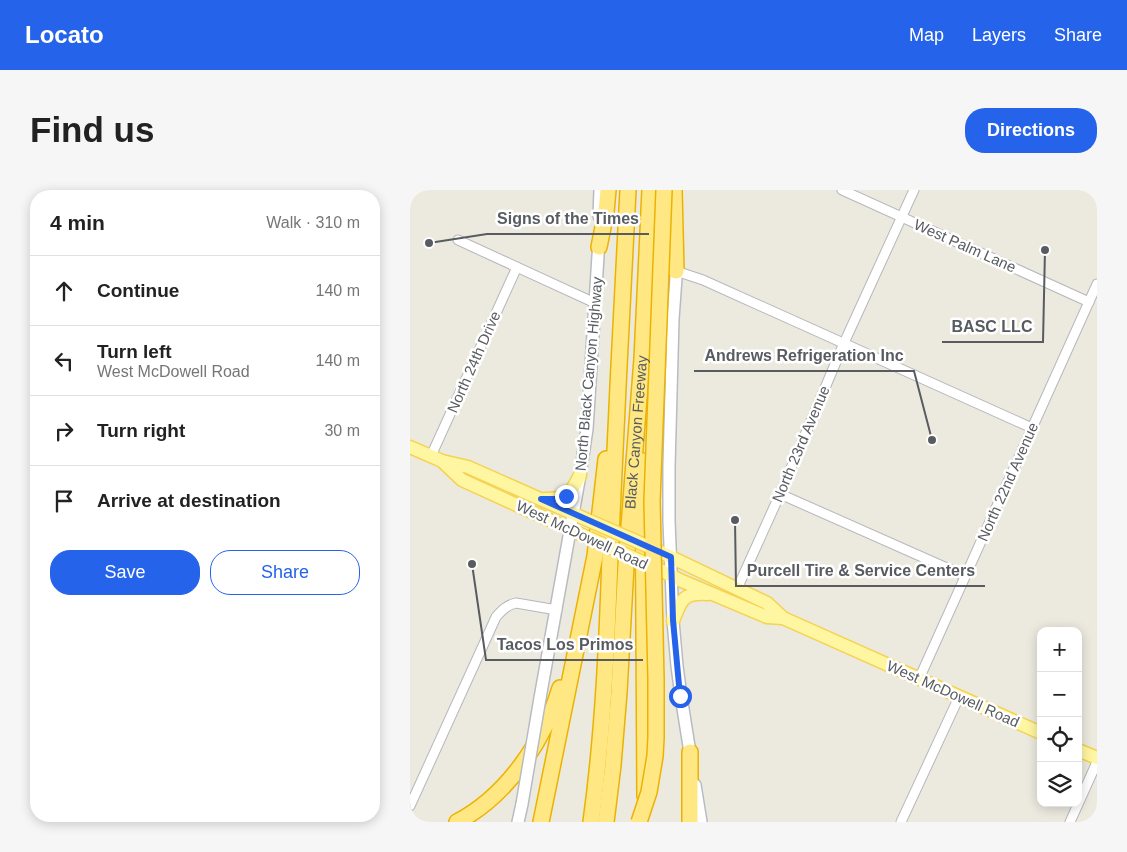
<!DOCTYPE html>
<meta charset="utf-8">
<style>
:root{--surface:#fff;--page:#f6f6f6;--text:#222;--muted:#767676;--line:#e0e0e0;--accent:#2563eb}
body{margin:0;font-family:Arial,sans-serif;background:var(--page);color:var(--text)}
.controls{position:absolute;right:15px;bottom:15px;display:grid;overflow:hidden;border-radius:10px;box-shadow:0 2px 12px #0003}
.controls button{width:45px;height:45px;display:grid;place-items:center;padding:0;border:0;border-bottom:1px solid var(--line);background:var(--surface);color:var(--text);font:25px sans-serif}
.stop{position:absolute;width:15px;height:15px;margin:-11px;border:4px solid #2563eb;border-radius:50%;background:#fff}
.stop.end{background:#2563eb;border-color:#fff;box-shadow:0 1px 5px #0008}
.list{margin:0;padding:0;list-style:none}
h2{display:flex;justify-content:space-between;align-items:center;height:65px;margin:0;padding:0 20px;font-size:21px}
h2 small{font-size:16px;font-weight:400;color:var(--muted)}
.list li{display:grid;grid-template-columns:32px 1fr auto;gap:15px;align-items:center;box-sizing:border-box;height:70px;padding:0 20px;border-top:1px solid var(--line)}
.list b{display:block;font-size:19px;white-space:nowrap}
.list p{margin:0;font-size:16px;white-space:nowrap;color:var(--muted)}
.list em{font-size:16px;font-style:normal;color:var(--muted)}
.actions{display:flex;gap:10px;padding:15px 20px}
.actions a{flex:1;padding:11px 0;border:1px solid var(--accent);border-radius:20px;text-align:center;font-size:18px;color:var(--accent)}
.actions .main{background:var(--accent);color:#fff}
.icon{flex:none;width:28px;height:28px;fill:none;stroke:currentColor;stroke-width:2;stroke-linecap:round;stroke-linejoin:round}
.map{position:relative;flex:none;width:687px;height:632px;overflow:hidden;border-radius:20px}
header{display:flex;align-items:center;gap:30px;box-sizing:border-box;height:70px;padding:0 25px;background:var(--accent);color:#fff}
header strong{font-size:24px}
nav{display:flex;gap:28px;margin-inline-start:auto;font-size:18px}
.intro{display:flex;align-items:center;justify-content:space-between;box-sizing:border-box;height:120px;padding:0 30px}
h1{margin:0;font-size:35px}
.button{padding:12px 22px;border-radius:20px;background:var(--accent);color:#fff;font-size:18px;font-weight:700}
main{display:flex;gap:30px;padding:0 30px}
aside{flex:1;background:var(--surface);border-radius:20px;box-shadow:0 2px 12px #0003}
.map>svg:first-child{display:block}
</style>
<header>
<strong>Locato</strong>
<nav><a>Map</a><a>Layers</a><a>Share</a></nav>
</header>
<div class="intro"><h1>Find us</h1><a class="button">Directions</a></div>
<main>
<aside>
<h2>4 min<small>Walk · 310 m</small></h2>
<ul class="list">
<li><svg class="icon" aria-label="ahead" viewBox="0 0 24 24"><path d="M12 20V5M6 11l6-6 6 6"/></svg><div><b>Continue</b></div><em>140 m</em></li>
<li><svg class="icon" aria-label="left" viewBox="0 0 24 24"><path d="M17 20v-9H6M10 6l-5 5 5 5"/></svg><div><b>Turn left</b><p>West McDowell Road</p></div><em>140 m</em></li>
<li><svg class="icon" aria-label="right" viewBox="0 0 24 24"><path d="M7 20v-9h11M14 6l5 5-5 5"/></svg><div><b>Turn right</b></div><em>30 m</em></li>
<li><svg class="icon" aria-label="arrive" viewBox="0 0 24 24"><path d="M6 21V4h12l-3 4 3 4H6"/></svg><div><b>Arrive at destination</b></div></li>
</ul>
<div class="actions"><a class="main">Save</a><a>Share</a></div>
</aside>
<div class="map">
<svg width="687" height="632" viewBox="0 0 687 632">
<rect width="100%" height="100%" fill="#eceadf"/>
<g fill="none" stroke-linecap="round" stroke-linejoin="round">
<defs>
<g id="street">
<path d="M432 0 679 112"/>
<path d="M0 4 2 0"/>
<path d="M48 50 185 113"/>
<path d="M266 81 293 90 622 238"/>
<path d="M21 266 107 77"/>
<path d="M370 304 555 386"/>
<path d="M327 399 370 304 434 153 504 0"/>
<path d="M509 489 687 94"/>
<path d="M0 616 86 427C92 420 97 415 106 413L147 420"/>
<path d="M491 632 549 507"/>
<path d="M660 632 687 572"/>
</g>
<g id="secondary">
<path d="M189 26 190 0"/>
<path d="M267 74 263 129 259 276V331L263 431 267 476 271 506 281 569"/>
<path d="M130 508 170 285 177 239 189 50"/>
<path d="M285 595 291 632"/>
<path d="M108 632 112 614"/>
</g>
<g id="primary">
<path d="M0 257 32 271 58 277 180 331"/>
<path d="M32 271 52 290 179 348"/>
<path d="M135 309C158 309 160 305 170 285"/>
<path d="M244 359 357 413 373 428"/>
<path d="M244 377 272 391 357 427 373 428 631 543"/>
<path d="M263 431C271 409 274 402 298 404"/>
<path d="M668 560 687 568"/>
</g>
<g id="highway">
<path d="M264 0 266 81"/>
<path d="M189 57 196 22 198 0"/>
<path d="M233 271 235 606"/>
<path d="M280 562V632"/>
<path d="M47 632C97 606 134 551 150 498"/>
<path d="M131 632 185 366 196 269"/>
<path d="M181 632C193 545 197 455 200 367 206 245 211 122 218 0"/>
<path id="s1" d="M196 632 203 575 209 502 216 375 232 169 240 0"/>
</g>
</defs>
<use href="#street" stroke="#b5b7bd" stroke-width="11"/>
<use href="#secondary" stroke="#b8bbc2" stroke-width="14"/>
<use href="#primary" stroke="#f5d250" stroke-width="15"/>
<use href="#highway" stroke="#ecb200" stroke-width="18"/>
<use href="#street" stroke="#fff" stroke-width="9"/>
<use href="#secondary" stroke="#fff" stroke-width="11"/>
<use href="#primary" stroke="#fff6a2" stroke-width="12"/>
<use href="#highway" stroke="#ffe884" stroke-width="15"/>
<defs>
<path id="secondary-bridge" d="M112 614 130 508"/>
<g id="primary-bridge">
<path d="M180 331 244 359"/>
<path d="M179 348 244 377"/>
</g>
<path id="highway-bridge" d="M229 632 239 602 245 566 246 548V489L242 311 254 0"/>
</defs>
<use href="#secondary-bridge" stroke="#b8bbc2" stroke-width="14" stroke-linecap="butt"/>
<use href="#primary-bridge" stroke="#f5d250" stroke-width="15" stroke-linecap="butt"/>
<use href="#highway-bridge" stroke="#ecb200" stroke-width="18" stroke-linecap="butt"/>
<use href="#secondary-bridge" stroke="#fff" stroke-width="11"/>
<use href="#primary-bridge" stroke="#fff6a2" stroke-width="12"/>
<use href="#highway-bridge" stroke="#ffe884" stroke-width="15"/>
</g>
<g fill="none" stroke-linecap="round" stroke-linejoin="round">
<path stroke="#2563eb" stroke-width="6" d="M156 306 148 309H131L261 367 263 430 270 506"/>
</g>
<g text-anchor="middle" stroke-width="5" stroke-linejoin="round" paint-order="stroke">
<g font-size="15" fill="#585c61" stroke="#fff">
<text transform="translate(555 56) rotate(24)" y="5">West Palm Lane</text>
<text transform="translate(64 172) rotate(-66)" y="5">North 24th Drive</text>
<text transform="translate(179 184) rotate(-85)" y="5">North Black Canyon Highway</text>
<text dy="5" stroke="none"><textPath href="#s1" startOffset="391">Black Canyon Freeway</textPath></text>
<text transform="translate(391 254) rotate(-67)" y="5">North 23rd Avenue</text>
<text transform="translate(598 292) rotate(-66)" y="5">North 22nd Avenue</text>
<text transform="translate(172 345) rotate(25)" y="5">West McDowell Road</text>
<text transform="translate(543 504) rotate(24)" y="5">West McDowell Road</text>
</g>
</g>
<path fill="none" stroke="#585c61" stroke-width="2" d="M19 53L77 44H239M635 60L633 152H532M522 250L504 181H284M325 330L326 396H575M62 374L76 470H233"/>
<g fill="#585c61" stroke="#fff" stroke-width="2">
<circle cx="19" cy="53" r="5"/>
<circle cx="635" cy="60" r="5"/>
<circle cx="522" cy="250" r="5"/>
<circle cx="325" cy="330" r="5"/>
<circle cx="62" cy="374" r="5"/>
</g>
<g font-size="16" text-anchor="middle" font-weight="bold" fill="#585c61" stroke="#fff" stroke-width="5" stroke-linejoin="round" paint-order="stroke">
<text x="158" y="34">Signs of the Times</text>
<text x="582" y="142">BASC LLC</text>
<text x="394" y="171">Andrews Refrigeration Inc</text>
<text x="451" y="386">Purcell Tire &amp; Service Centers</text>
<text x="155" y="460">Tacos Los Primos</text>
</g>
</svg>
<div class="controls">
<button>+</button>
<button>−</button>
<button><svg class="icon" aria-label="locate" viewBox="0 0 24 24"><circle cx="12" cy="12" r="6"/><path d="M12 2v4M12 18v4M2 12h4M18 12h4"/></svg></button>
<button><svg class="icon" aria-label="layers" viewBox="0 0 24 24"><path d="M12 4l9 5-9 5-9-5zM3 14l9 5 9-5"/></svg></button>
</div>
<div class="stop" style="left:270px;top:506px"></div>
<div class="stop end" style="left:156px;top:306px"></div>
</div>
</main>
